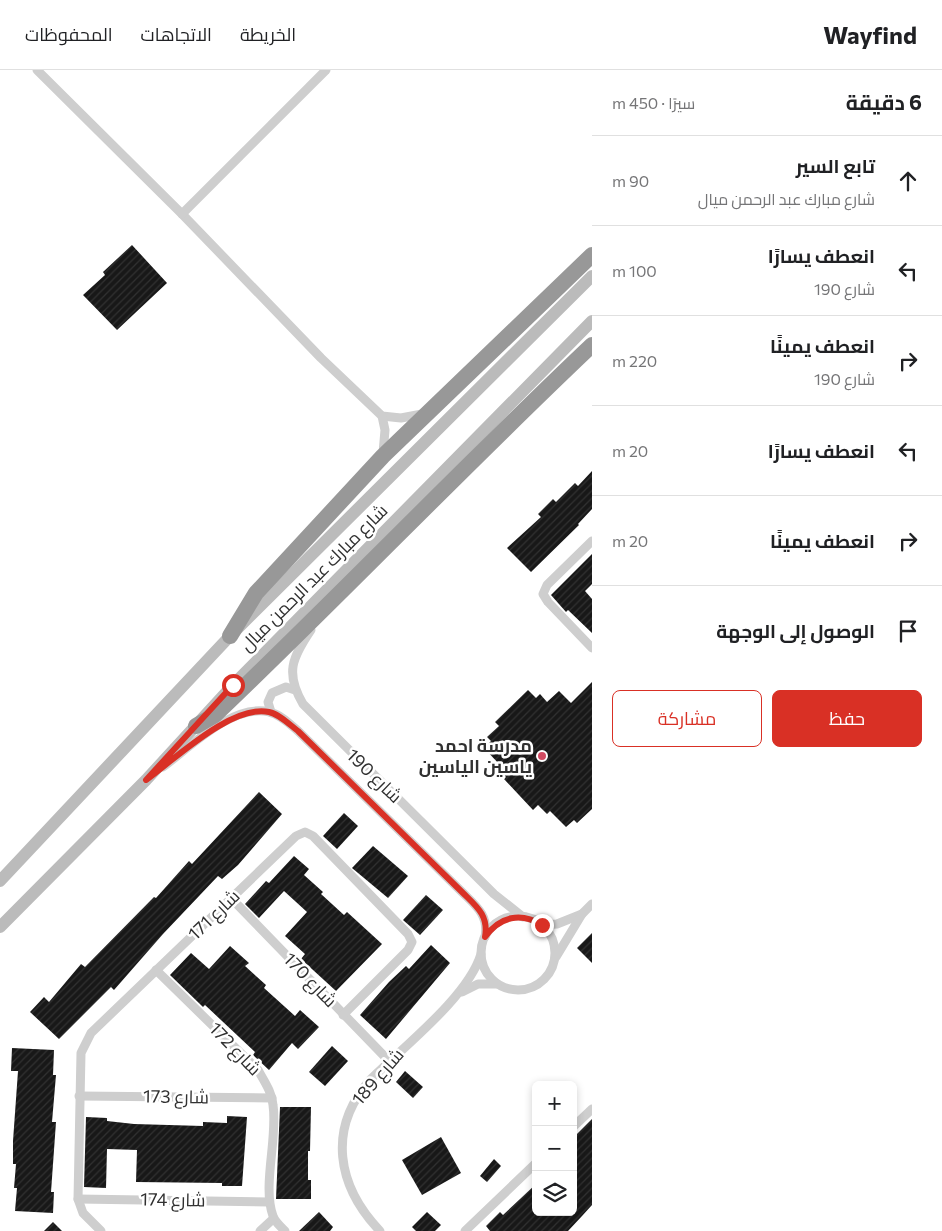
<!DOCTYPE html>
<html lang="ar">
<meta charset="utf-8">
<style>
:root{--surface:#fff;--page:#f2f2f2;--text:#202124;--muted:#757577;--line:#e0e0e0;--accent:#d93025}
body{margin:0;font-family:Commissioner,Cairo,sans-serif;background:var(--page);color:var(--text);direction:rtl}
.controls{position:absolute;right:15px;bottom:15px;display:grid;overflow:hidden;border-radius:8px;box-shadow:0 2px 8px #0003}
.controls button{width:45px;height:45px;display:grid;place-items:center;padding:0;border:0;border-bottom:1px solid var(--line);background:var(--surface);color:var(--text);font:25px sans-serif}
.stop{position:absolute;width:15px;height:15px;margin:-11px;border:4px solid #d93025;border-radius:50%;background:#fff}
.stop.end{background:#d93025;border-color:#fff;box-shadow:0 1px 5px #0008}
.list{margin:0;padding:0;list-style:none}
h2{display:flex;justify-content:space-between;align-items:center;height:65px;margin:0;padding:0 20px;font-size:21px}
h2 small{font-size:16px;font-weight:400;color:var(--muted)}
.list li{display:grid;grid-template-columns:32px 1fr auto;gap:15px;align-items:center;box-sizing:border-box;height:90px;padding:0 20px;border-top:1px solid var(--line)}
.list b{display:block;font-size:19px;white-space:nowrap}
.list p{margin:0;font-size:16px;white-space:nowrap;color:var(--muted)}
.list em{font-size:16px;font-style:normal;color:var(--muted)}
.actions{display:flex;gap:10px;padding:15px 20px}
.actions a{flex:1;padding:11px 0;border:1px solid var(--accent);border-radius:8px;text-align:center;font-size:18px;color:var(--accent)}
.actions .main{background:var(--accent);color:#fff}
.icon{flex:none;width:28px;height:28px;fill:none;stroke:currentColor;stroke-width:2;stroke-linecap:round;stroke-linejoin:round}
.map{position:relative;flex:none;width:592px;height:1161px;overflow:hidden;direction:ltr}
header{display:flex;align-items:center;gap:30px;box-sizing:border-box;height:70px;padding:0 25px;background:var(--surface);border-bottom:1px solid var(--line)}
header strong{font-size:24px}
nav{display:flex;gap:28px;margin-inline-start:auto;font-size:18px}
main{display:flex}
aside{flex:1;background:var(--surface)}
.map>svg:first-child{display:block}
</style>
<header>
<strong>Wayfind</strong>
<nav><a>الخريطة</a><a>الاتجاهات</a><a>المحفوظات</a></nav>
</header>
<main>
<aside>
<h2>6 دقيقة<small>سيرًا · 450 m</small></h2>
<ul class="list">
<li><svg class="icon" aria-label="ahead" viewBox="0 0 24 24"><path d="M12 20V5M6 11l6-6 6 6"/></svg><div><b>تابع السير</b><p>شارع مبارك عبد الرحمن ميال</p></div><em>90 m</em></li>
<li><svg class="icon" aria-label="left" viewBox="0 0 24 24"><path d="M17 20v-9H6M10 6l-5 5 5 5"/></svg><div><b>انعطف يسارًا</b><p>شارع 190</p></div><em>100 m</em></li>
<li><svg class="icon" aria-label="right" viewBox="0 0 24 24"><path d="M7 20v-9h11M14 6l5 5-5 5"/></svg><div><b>انعطف يمينًا</b><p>شارع 190</p></div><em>220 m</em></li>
<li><svg class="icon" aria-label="left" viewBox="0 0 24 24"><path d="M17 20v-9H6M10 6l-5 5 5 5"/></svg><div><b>انعطف يسارًا</b></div><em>20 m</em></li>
<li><svg class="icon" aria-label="right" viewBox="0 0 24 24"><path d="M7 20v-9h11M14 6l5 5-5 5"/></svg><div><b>انعطف يمينًا</b></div><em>20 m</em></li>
<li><svg class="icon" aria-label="arrive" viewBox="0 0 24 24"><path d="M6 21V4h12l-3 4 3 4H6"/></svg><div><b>الوصول إلى الوجهة</b></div></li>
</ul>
<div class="actions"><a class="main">حفظ</a><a>مشاركة</a></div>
</aside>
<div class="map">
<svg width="592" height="1161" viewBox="0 0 592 1161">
<defs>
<pattern id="building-hatch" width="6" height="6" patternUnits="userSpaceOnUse" patternTransform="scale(1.25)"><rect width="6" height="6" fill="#181818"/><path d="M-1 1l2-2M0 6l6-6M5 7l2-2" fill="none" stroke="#313131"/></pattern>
</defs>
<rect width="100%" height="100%" fill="#fff"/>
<g fill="url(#building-hatch)">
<path d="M132 175 167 213 117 260 83 225 105 205 103 202Z"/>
<path d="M592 401V439L578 454 579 455 531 502 507 478 541 447 538 444 553 429 556 432 575 413 578 416Z"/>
<path d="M592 484V514L585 521 592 529V563L568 540 566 542 551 525Z"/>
<path d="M592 612V739L577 753 574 750 566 757 550 741 547 744 538 735 533 740 504 709 506 707 497 697 500 695 484 678 491 671 487 667 499 656 495 652 528 620 536 628 540 624 547 632 559 621 571 633Z"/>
<path d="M259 722 282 744 238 795 222 809 218 806 163 864 114 920 111 917 59 969 30 942 44 927 49 932 81 894 85 897 154 827 156 828 189 791 192 794Z"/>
<path d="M344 743 358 756 337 779 323 766Z"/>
<path d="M373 776 408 806 388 828 352 798Z"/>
<path d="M294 786 309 799 304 805 323 822 321 824 344 845 347 842 382 874 336 921 301 889 305 884 285 866 307 842 284 821 259 848 245 834 266 811 269 813Z"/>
<path d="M426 825 443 840 420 865 403 850Z"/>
<path d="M592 863V893L577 878Z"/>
<path d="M431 875 450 893 386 969 360 945 389 912 406 896 409 899Z"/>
<path d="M230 876 249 893 245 896 266 915 264 918 295 946 300 940 319 957 298 979 292 973 269 1000 253 985 255 982 205 935 203 937 170 905 191 883 209 899Z"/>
<path d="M332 976 348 991 325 1016 309 1002Z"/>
<path d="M12 978 54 980 53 1005H56L52 1052H56L51 1122H54L53 1143 15 1141 17 1118H14L16 1094H13V1071L18 1001H11Z"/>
<path d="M405 1001 423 1017 413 1028 396 1012Z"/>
<path d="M280 1037H311L310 1081H308V1110H311V1129H276Z"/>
<path d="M227 1046 247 1047 242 1116H222V1113L136 1112 137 1080 107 1079 106 1118 84 1117 86 1047 107 1048V1051L134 1054 203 1056V1052L227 1053Z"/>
<path d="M592 1049V1135L582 1146 568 1161H490L486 1156 500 1142 503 1145 536 1114V1142H573V1068Z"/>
<path d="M441 1067 461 1103 422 1125 402 1090Z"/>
<path d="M494 1089 501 1096 487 1112 480 1106Z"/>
<path d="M319 1142 333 1157 330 1161H299Z"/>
<path d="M427 1142 441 1155 435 1161H416L412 1157Z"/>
<path d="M53 1152 62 1161H44Z"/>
</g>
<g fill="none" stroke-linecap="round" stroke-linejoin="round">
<g stroke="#cecece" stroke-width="9">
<path d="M37 0 182 144 321 288 382 346 401 348 422 344"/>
<path d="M182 144 326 0"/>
<path d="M382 346 385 360 383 383"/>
<path d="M592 471 547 515 543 524 548 532 592 578"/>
<path d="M311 560C292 588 285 603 303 634L494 824 523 847"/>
<path d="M271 642 268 632 272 623 286 617 295 620"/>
<path d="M163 697C190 677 233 633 269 642 280 644 290 654 298 661L462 822C476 836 489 845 485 867"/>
<path d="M231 828 389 991"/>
<circle cx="518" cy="883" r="37"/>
<path d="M543 855 557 854 582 844"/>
<path d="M556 887 582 844 592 834"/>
<path d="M156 900 258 1000C264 1011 272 1022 273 1035 278 1068 262 1116 273 1146 275 1152 281 1157 285 1161"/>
<path d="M462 922 478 914H497"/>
<path d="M79 1026 272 1028"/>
<path d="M573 1057 592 1039"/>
<path d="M78 1129 269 1132"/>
<path d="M101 1161 83 1143 78 1129 81 983 91 963 296 766 305 762 313 766 408 864 412 872 408 880 343 945"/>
<path d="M260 1161 273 1149"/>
<path d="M380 1161C337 1116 327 1059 370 1010 403 977 468 927 481 884"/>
<path d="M465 1161 536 1093"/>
</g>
<g stroke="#bbb" stroke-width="12">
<path d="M0 811 230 566 592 206"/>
<path d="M0 857 146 710 233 615 592 251"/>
</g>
<g stroke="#989898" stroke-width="16">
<path d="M230 566 256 523 383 386 592 185"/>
<path d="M196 656 215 645C342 524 464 396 592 275"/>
</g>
</g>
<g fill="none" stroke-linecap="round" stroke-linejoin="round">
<path stroke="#d93025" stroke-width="6" d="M233 615 146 710C175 689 232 634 269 642 279 644 289 654 298 661L462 822C476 836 489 845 485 867 500 846 521 842 542 855"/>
</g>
<circle fill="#d14a61" stroke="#fff" stroke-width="2" cx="542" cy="686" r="5"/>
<g text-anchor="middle" stroke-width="5" stroke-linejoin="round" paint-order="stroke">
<g font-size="18" fill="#313131" stroke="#fff">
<text transform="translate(314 508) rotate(-45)" y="6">شارع مبارك عبد الرحمن ميال</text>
<text transform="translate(374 706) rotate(44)" y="6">شارع 190</text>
<text transform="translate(214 845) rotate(-44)" y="6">شارع 171</text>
<text transform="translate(310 910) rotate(46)" y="6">شارع 170</text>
<text transform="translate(235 979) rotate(46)" y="6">شارع 172</text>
<text transform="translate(378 1007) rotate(-49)" y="6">شارع 189</text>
<text transform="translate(176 1027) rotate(1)" y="6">شارع 173</text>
<text transform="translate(173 1130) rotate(1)" y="6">شارع 174</text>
</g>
<g font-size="18" font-weight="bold" fill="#313131" stroke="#fff" text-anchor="end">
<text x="532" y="682">مدرسة احمد<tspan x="532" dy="21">ياسين الياسين</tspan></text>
</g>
</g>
</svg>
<div class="controls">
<button>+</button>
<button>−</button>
<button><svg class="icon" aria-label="layers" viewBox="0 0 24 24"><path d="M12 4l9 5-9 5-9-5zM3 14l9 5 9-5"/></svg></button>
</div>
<div class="stop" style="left:233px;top:615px"></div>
<div class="stop end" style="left:542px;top:855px"></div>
</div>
</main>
